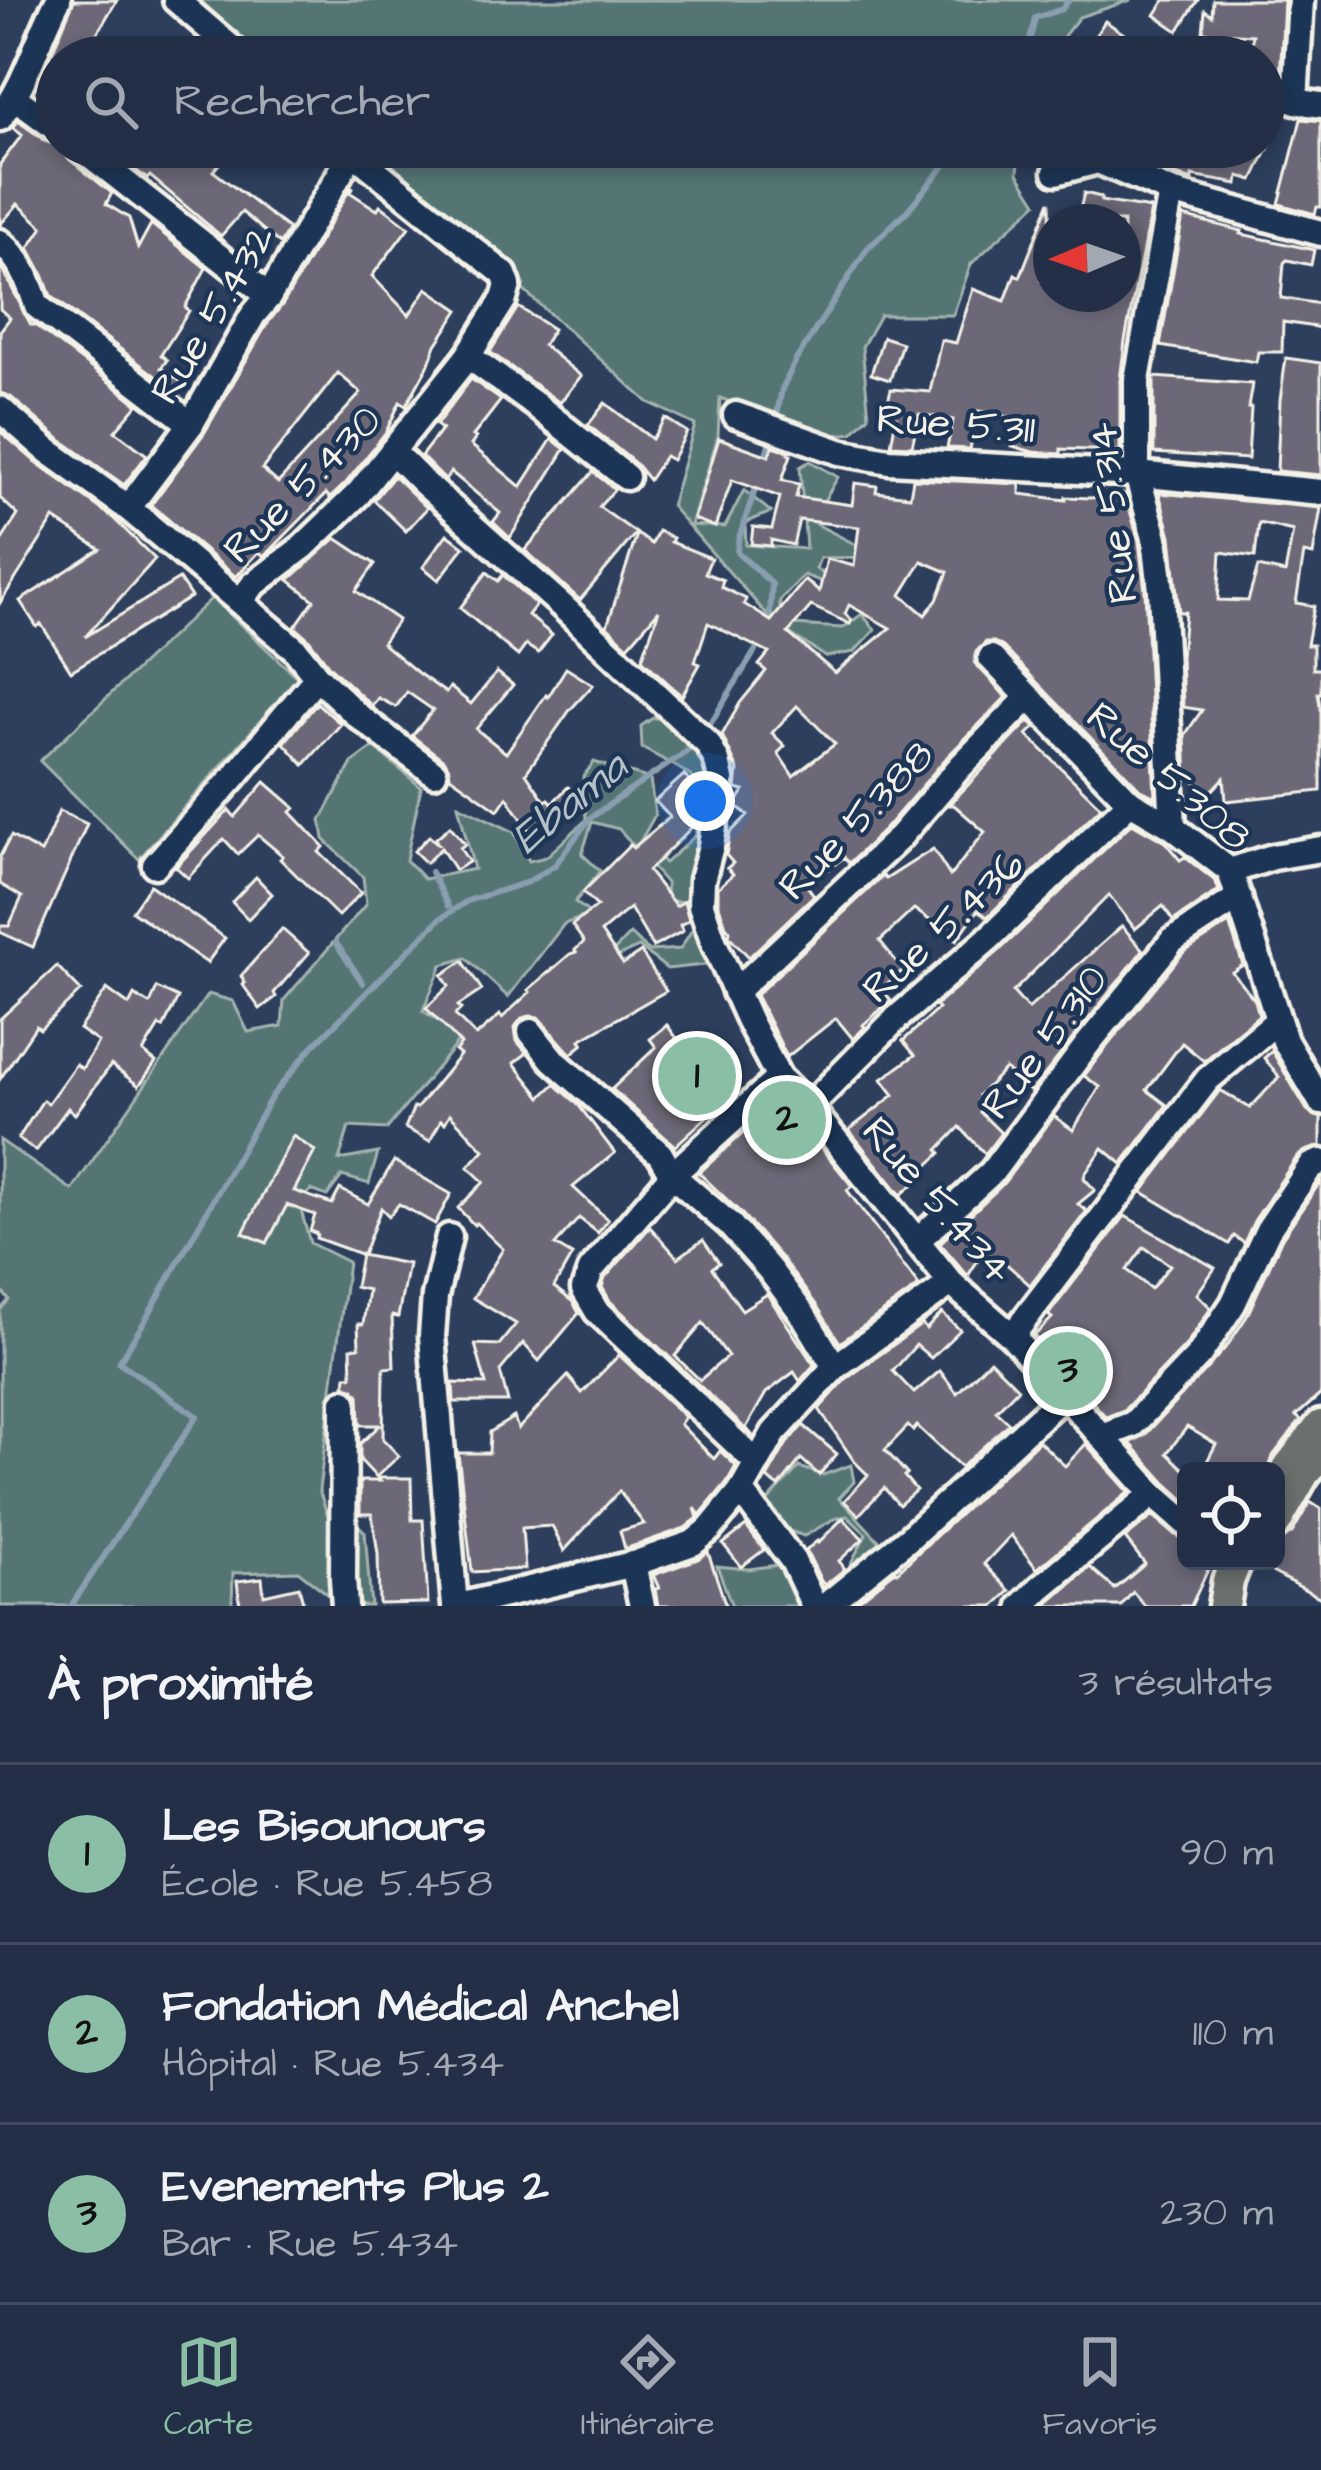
<!DOCTYPE html>
<html lang="fr">
<meta charset="utf-8">
<style>
:root{--surface:#222f46;--page:#2a374d;--text:#f1f3f6;--muted:#a2a9b3;--line:#3f4a5f;--accent:#8abfa5}
body{margin:0;font-family:"Architects Daughter",sans-serif;background:var(--page);color:var(--text)}
.controls{position:absolute;right:36px;bottom:36px;display:grid;overflow:hidden;border-radius:18px;box-shadow:0 6px 18px #0003}
.controls button{width:108px;height:108px;display:grid;place-items:center;padding:0;border:0;border-bottom:3px solid var(--line);background:var(--surface);color:var(--text);font:60px sans-serif}
.compass{position:absolute;left:1033px;top:204px;width:108px;height:108px;border-radius:50%;background:var(--surface);box-shadow:0 6px 18px #0003;rotate:268deg}
.you{position:absolute;left:705px;top:801px;width:42px;height:42px;margin:-30px;border:9px solid #fff;border-radius:50%;background:#1a73e8;box-shadow:0 0 0 18px #1a73e833}
.badge{display:grid;place-items:center;width:78px;height:78px;border-radius:50%;background:var(--accent);color:#111;font-size:39px;font-weight:700}
.pin{position:absolute;translate:-50% -50%;border:6px solid #fff;box-shadow:0 3px 12px #0006}
.list{margin:0;padding:0;list-style:none}
h2{display:flex;justify-content:space-between;align-items:center;height:156px;margin:0;padding:0 48px;font-size:51px}
h2 small{font-size:39px;font-weight:400;color:var(--muted)}
.list li{display:grid;grid-template-columns:78px 1fr auto;gap:36px;align-items:center;box-sizing:border-box;height:180px;padding:0 48px;border-top:3px solid var(--line)}
.list b{display:block;font-size:45px;white-space:nowrap}
.list p{margin:0;font-size:39px;white-space:nowrap;color:var(--muted)}
.list em{font-size:39px;font-style:normal;color:var(--muted)}
.icon{flex:none;width:66px;height:66px;fill:none;stroke:currentColor;stroke-width:2;stroke-linecap:round;stroke-linejoin:round}
.map{position:relative;flex:none;width:1321px;height:1606px;overflow:hidden}
.search{position:absolute;background:var(--surface);box-shadow:0 6px 18px #0003;left:36px;right:36px;top:36px;height:132px;display:flex;align-items:center;gap:30px;box-sizing:border-box;padding:0 42px;border-radius:66px;color:var(--muted);font-size:45px}
.sheet{height:696px;background:var(--surface)}
nav{display:flex;justify-content:space-around;align-items:center;box-sizing:border-box;height:168px;border-top:3px solid var(--line);background:var(--surface);font-size:33px;color:var(--muted)}
nav a{display:grid;justify-items:center;gap:6px}
nav .on{color:var(--accent)}
.map>svg:first-child{display:block}
</style>
<div class="map">
<svg width="1321" height="1606" viewBox="0 0 1321 1606">
<rect width="100%" height="100%" fill="#2d3f5d"/>
<filter id="ink" filterUnits="userSpaceOnUse"><feTurbulence type="fractalNoise" baseFrequency=".00833" numOctaves="2"/><feDisplacementMap in="SourceGraphic" scale="24" xChannelSelector="R" yChannelSelector="G"/><feConvolveMatrix kernelMatrix="1 2 1 2 8 2 1 2 1" color-interpolation-filters="sRGB"/></filter>
<g filter="url(#ink)">
<g fill="#557574" stroke="#a4b3ae" stroke-width="3">
<path d="M187 0H1131L1079 17 1047 57H264Z"/>
<path d="M364 147H1020L1018 173 1037 203 971 264 953 315H880L862 347 869 416 852 433 818 437 720 398 718 436 691 525 725 527 744 490 771 512 745 523 746 545 806 549 800 467 810 461 838 477 824 501 816 524 880 557 820 558 816 569 847 591 804 575 780 601V614L794 625 843 628 862 614 875 630 854 652 826 657 775 624 671 506 695 425 648 402Z"/>
<path d="M212 598 298 678 139 859 40 761Z"/>
<path d="M653 718H658L699 749 711 763 727 795 702 894 707 961 704 965 667 969 639 947 601 964 630 934 649 951 680 949 695 925 692 902 667 901 666 883 619 829 592 822 582 854 600 871 575 902 591 914 564 924 508 997 466 958 442 965 423 1011 462 1037 387 1129 349 1127 339 1160 378 1153 369 1184 342 1176 327 1196 311 1190 299 1203 310 1243 348 1262 319 1490 330 1522 352 1519 365 1532 371 1606H343L298 1571 233 1573 232 1606H0V1310L9 1300 0 1289V1140L72 1190 208 994 233 1001 248 1032 282 1026 284 1000 366 904 363 877 324 839 321 820 352 763 374 747 421 787 406 860 424 879 474 869 458 805 514 832 529 861 546 857 586 820 583 777 594 762 650 779 655 815 641 840 665 863 696 835 695 812 709 800C700 774 666 762 642 748L641 726Z"/>
<path d="M851 1465 854 1482 839 1498 885 1547 855 1567 850 1565 866 1534 847 1516 834 1519 804 1536 775 1526 766 1503 799 1467 823 1475Z"/>
<path d="M779 1565 797 1606H732L717 1566 748 1569Z"/>
</g>
<g fill="none" stroke-linecap="round" stroke-linejoin="round">
<g stroke="#899eaf" stroke-width="6">
<path d="M1026 57 1035 18 1062 9 1069 0"/>
<path d="M776 419 782 389 796 360 867 249 907 211 960 147"/>
<path d="M764 460 773 432"/>
<path d="M757 484 738 541 737 552 772 584 769 627"/>
<path d="M704 734 760 643"/>
<path d="M431 872 448 906"/>
<path d="M336 943 363 983"/>
<path d="M71 1606 197 1416 119 1362 146 1319 272 1096 312 1047 440 919 467 901 528 882 555 865 590 818 696 745"/>
</g>
</g>
<g fill="#6c6777" stroke="#f4f1e8" stroke-width="3" fill-rule="evenodd">
<path d="M74 0H117L96 35 120 57H57V86L41 79Z"/>
<path d="M1165 0H1198L1178 31 1155 15Z"/>
<path d="M1213 0H1284L1279 100 1285 114 1253 180 1239 176 1238 184 1192 176V181L1158 168V147H1264V57L1249 56 1253 35 1203 32 1205 10 1212 15Z"/>
<path d="M1105 21 1158 57H1088L1100 39 1095 36Z"/>
<path d="M1301 119 1321 121V207H1317L1315 214 1279 204Z"/>
<path d="M18 121 47 142 57 145 70 160 112 193 106 204 129 218 138 248 151 224 206 268 185 307 189 311 161 355 167 360 161 368 186 385 179 394 51 296 42 272 29 248 43 227 18 204 0 225V164L22 135 13 128Z"/>
<path d="M132 147H234L213 171 289 229 280 244 242 212 221 236 150 176 147 179 123 160Z"/>
<path d="M351 187 353 188 351 193 377 210 380 205 409 227 372 276 409 315 427 288 459 310 436 345 428 366 406 406 400 402 386 432 346 483 330 498 326 494 271 550 264 556 259 552 236 577 151 505 205 432 267 324 283 304ZM338 373 361 393 278 483 262 469Z"/>
<path d="M1084 193 1101 197V201L1151 209 1125 341 1120 380V451L1061 449V454L1033 452 1012 446 1014 418 978 411 970 449 947 448 953 420 919 414 912 446 891 445 896 417 887 416 888 409H886L891 389 930 392 941 340 956 343 973 289 1005 301 1015 274 1020 277 1050 201 1051 255 1041 280 1051 281V294H1123V222H1077Z"/>
<path d="M1183 216 1242 231 1241 234 1314 250 1311 265 1287 260 1284 263 1281 298 1321 304V328L1283 322 1282 352H1258L1256 362 1160 346Z"/>
<path d="M0 265 31 325H35L138 404 115 431 147 455 124 485 57 437 11 397 0 393V331L10 318 0 309Z"/>
<path d="M518 307 553 329 543 345 581 376 560 403 490 352Z"/>
<path d="M883 337 902 343 890 380 871 374Z"/>
<path d="M1286 358 1321 363V475L1277 471 1280 400Z"/>
<path d="M1154 377 1252 384 1248 408H1251L1248 459 1154 453Z"/>
<path d="M471 379 501 400 473 436 476 438 471 445 521 487 552 439 565 449 510 538 493 522 500 513 451 472 445 480 421 456 442 429 436 425Z"/>
<path d="M605 403 652 439 665 418 687 432 672 460 665 456 649 480 636 464 588 425Z"/>
<path d="M0 431 37 463 112 517 155 559 85 637 179 579 191 597 71 671 41 624 37 627 20 601 100 549 54 519 0 603V543L18 515 0 498Z"/>
<path d="M719 438 769 456 773 446 789 451 788 454 791 455 782 480 799 484 796 497 852 505 855 483 877 486 876 492 910 496 913 479 1020 484V494L1066 500V497L1091 498 1125 494 1139 541 1145 591 1155 797 1140 789 1003 647 994 642H986L976 652 975 663 1006 697 948 756 885 829 849 863 844 857 807 886 814 895 749 957 729 936 730 931 726 926 718 903V888L733 874 727 868 733 863 726 855 730 833 748 815 735 805 744 791 736 789 738 770 722 735 740 703 766 671 759 665 769 653 708 623 695 662 700 664 682 696 642 659 659 610 628 646 607 626 637 534 652 544 658 531 673 538 671 542 711 558 705 573 723 580 721 587 746 599 744 604 771 621 805 580 819 592 827 559 854 566 859 527 799 520 793 545 771 540V546L751 544 753 527 772 529 780 497 732 480 715 527 694 519ZM922 561 948 572 937 600 925 615 901 595ZM849 605 890 628 835 673 788 633 811 606 850 624 852 620 845 614ZM797 706 835 744 793 776 778 753 785 746 772 733Z"/>
<path d="M593 472 615 489 599 507 636 533 580 600 525 550Z"/>
<path d="M394 476 427 508 406 531 374 500Z"/>
<path d="M1159 493 1321 508 1313 555 1304 553 1296 603 1314 606 1307 645H1313V669H1321V693H1318L1321 712V791L1226 801 1224 778 1209 794 1190 776 1187 779 1185 735 1202 710 1183 707 1181 657 1185 612H1179L1171 536ZM1259 523 1293 531 1285 573 1258 567 1248 601 1218 600 1221 552 1255 557Z"/>
<path d="M447 534 464 547 439 580 423 567Z"/>
<path d="M336 538 375 564 356 591 398 620 382 643 418 673 446 693 450 687 471 704 497 672 513 685 476 729 506 753 546 695 548 697 566 668 593 685 570 710 526 773 545 801 549 799 552 803 568 787 583 801 534 837 507 797 498 810 450 776 449 768 445 761 412 736 433 710 407 692 396 707 378 698 372 706 329 666 308 638 295 627 314 600 289 580Z"/>
<path d="M487 572 498 581 503 575 536 605 528 615 552 635 538 653 526 645 518 656 460 608Z"/>
<path d="M317 703 341 724 304 765 284 743Z"/>
<path d="M1029 721 1035 727 1027 735 1101 807 987 917 978 910 957 940 914 909 880 941 903 970 882 989 891 1000 863 1025 865 1027 853 1039 836 1018 787 1057 756 995 883 876 886 879 933 849 950 876 985 832 954 805H949Z"/>
<path d="M684 775 702 796 680 815 692 827 648 871 676 906 684 901 689 920 680 925 683 931 653 947 630 908 601 932 623 964 641 952 666 991 580 1040 583 1044 571 1054 538 1017 530 1016 522 1018 515 1027 517 1041 527 1053 514 1063 541 1097 555 1084 577 1103 615 1153 573 1187 608 1220 598 1233 579 1218 555 1245 572 1255 554 1287 573 1302 579 1313 539 1361 523 1343 500 1371 508 1402H454L453 1383 486 1384 475 1344 499 1345 516 1324 473 1298 503 1249 476 1223 474 1225 458 1208 484 1182 468 1167 484 1150 450 1114 445 1123 441 1120 430 1141 405 1128 414 1107 417 1108 460 1055 455 1051 461 1044 426 1008 449 986 442 975 463 961 482 990 458 1006 461 1009 455 1015 476 1036 500 1015 502 1018 530 992 528 990 570 954 576 952 575 950 584 942 572 925 597 906 583 892 630 845 633 848 670 817 655 801Z"/>
<path d="M265 782 295 808 291 812 324 847 319 852 361 893 338 916 280 859 283 856 258 835 238 854 224 839 188 878 176 867 229 810 235 817Z"/>
<path d="M59 811 87 824 33 947 0 932V926H9L22 897 0 884V856L11 836 41 853Z"/>
<path d="M1132 823 1165 842 1180 860 1185 857 1214 880 1219 890 1173 921 1163 906 1135 929 1109 895 1013 992 1028 1009 1122 926 1143 950 1031 1092 1005 1069 979 1095 987 1102 980 1112 1001 1133 985 1154 960 1127 938 1150 941 1153 915 1177 918 1180 901 1195 849 1130 894 1095 882 1079 915 1055 903 1041 938 1009 935 1006 999 951Z"/>
<path d="M450 826 465 844 460 848 469 862 455 870 441 848 426 863 414 851 429 836 439 845 435 839Z"/>
<path d="M256 877 272 894 248 919 232 902Z"/>
<path d="M150 885 225 938 207 963 132 911Z"/>
<path d="M1229 923 1243 965 1232 972 1255 1000 1259 1015 1204 1061 1182 1043 1147 1090 1167 1105 1122 1164 1103 1148 1085 1174 1084 1178 1095 1190 1078 1204 1087 1211 1030 1285 1000 1258 998 1261 991 1256 988 1260 981 1255 968 1276 940 1243 1003 1184 1054 1116 1073 1130 1100 1087 1084 1076 1100 1055 1183 953Z"/>
<path d="M282 929 309 953 274 993 276 997 260 1009 243 985 245 983 241 976Z"/>
<path d="M57 966 81 991 40 1029 36 1026 0 1079V1019Z"/>
<path d="M157 988 178 998 163 1028 159 1026 143 1052 156 1062 139 1086 111 1065 75 1114 68 1108 36 1151 18 1139 43 1100 48 1103 76 1064 82 1069 98 1042 79 1029 107 989 129 1005 134 995 150 1004Z"/>
<path d="M667 1025 724 1101 675 1146 612 1089 656 1047 650 1039Z"/>
<path d="M1272 1051 1307 1110 1321 1118V1146L1305 1151 1297 1157 1254 1221 1244 1243 1234 1236 1229 1244 1142 1192 1220 1090 1250 1108 1279 1077 1264 1058Z"/>
<path d="M779 1101 797 1118 852 1186 847 1190 919 1286 840 1343 817 1306 782 1259 742 1214 699 1173Z"/>
<path d="M293 1136 315 1151 294 1191 332 1204 340 1189 368 1204 394 1161 451 1194 435 1224 399 1204 389 1216 381 1208 363 1255 316 1238 317 1234 310 1231 315 1215 287 1205 267 1243 243 1233Z"/>
<path d="M1321 1181V1394L1296 1416 1301 1420 1273 1456 1269 1471H1202L1216 1444 1187 1427 1167 1453 1186 1471V1501L1165 1482 1130 1443 1145 1435 1227 1346 1247 1316 1282 1238Z"/>
<path d="M1125 1216 1215 1268 1197 1294 1211 1308 1186 1345 1124 1410 1106 1417 1034 1336 1052 1318 1048 1315ZM1144 1247 1170 1265 1151 1289 1127 1270Z"/>
<path d="M650 1227 678 1258 703 1240 719 1263 712 1268 742 1310 767 1294 814 1365 800 1381 794 1372 766 1393 746 1428 753 1436 610 1301 602 1287 605 1278ZM703 1323 728 1356 700 1380 675 1356Z"/>
<path d="M361 1255 408 1264 398 1317 392 1316 394 1367 384 1368 383 1439 399 1456 376 1477 360 1460V1444L380 1425H360L359 1395 353 1388 345 1386 346 1376H352L351 1348 359 1347 358 1324H363L368 1290 355 1287Z"/>
<path d="M942 1313 960 1330 931 1358 916 1345 893 1371 914 1393 940 1371 957 1393 990 1360 1018 1388 996 1411 1009 1423 961 1467 917 1426 913 1431 908 1426 885 1450 907 1474 904 1476 916 1490 899 1505 884 1488 859 1515 844 1501 868 1475 854 1461 819 1409 846 1379 922 1324 926 1329Z"/>
<path d="M619 1355 685 1417 680 1424 714 1459 720 1451 736 1466 727 1482 700 1515 695 1508 698 1518 685 1528 625 1549 620 1531 644 1524 619 1491 564 1551 552 1526 522 1528 525 1569 472 1572 458 1453H489L490 1432 514 1417 518 1429 568 1376 582 1393Z"/>
<path d="M803 1425 837 1454 819 1475 801 1459 779 1487 767 1478 787 1443Z"/>
<path d="M1039 1441 1065 1466 1086 1444 1129 1492 1037 1569 1011 1535 984 1564 1010 1591 994 1606H851L895 1571 897 1572Z"/>
<path d="M377 1478H411L412 1520H423L428 1603 379 1604 378 1554 372 1514H360V1481H380Z"/>
<path d="M1310 1502 1321 1509V1598L1255 1563 1276 1561 1278 1541 1292 1533Z"/>
<path d="M1153 1516 1175 1535 1186 1539V1561H1212L1191 1606H1145L1133 1592 1121 1606H1045L1090 1567 1115 1589 1145 1564 1125 1538Z"/>
<path d="M843 1518 863 1539 839 1561 845 1569 825 1585 821 1581 806 1550 817 1541 818 1543Z"/>
<path d="M746 1526 764 1550 741 1567 723 1544Z"/>
<path d="M708 1552 726 1606H658L655 1589 659 1588 653 1575 698 1559Z"/>
<path d="M262 1578 264 1595 299 1587 304 1606H240L237 1581Z"/>
</g>
<g fill="none" stroke-linecap="round" stroke-linejoin="round">
<defs>
<g id="minor">
<path d="M176 0 242 57"/>
<path d="M1301 0 1295 101 1321 105"/>
<path d="M15 98 57 129"/>
<path d="M0 118C26 84 38 38 58 0"/>
<path d="M80 147 269 296"/>
<path d="M1056 172 1098 161 1171 192 1321 233"/>
<path d="M1171 192 1137 380V474L1155 538 1161 590 1173 827"/>
<path d="M0 242C21 259 29 281 37 306L191 424"/>
<path d="M468 356 537 406 626 477"/>
<path d="M0 409 47 450 128 508 240 602 253 585 303 547 358 494 468 356 504 299 508 285 504 274 346 147"/>
<path d="M736 415 840 452 889 461 1137 474 1321 492"/>
<path d="M392 451 423 482 561 605 708 744 717 761 721 780 711 846 702 880 701 905 714 943 749 1021 779 1078 809 1107 951 1283 1012 1336 1153 1494 1186 1523"/>
<path d="M128 508 191 424 253 315 269 296 352 153"/>
<path d="M240 602 295 649 317 677 357 715 434 773"/>
<path d="M991 658 1130 802 1173 827 1230 871 1285 1041 1321 1102"/>
<path d="M155 865 234 777 317 677"/>
<path d="M1230 871 1273 857 1321 849"/>
<path d="M735 992 897 840 960 767 1028 698"/>
<path d="M531 1032 552 1059 660 1154 672 1175 730 1225 769 1269 804 1316 835 1367"/>
<path d="M809 1107 897 1018 988 939 1130 802"/>
<path d="M449 1237 435 1296 432 1336 455 1606"/>
<path d="M917 1241 992 1172 1087 1045 1172 941 1239 897"/>
<path d="M1012 1336 1208 1079 1277 1021"/>
<path d="M344 1402 343 1579 345 1606"/>
<path d="M1102 1436 1133 1424 1199 1355 1233 1304 1268 1230 1311 1166 1321 1162"/>
<path d="M757 1463 597 1311 584 1289 591 1270 672 1175 779 1078"/>
<path d="M741 1491 793 1561 814 1606"/>
<path d="M633 1564 642 1606"/>
<path d="M459 1606 633 1564 693 1543 709 1530 741 1491 774 1433 835 1367 951 1283"/>
<path d="M825 1606 909 1538 1063 1396"/>
<path d="M1022 1606 1040 1588 1153 1494"/>
</g>
<g id="major">
<path d="M1288 1468 1321 1426"/>
<path d="M1276 1522 1304 1473 1321 1454"/>
<path d="M1224 1606 1228 1581 1236 1561"/>
</g>
</defs>
<use href="#minor" stroke="#f4f1e8" stroke-width="33"/>
<use href="#major" stroke="#f4f1e8" stroke-width="39"/>
<use href="#minor" stroke="#1d3557" stroke-width="24"/>
<use href="#major" stroke="#6b706d" stroke-width="30"/>
</g>
</g>
<g text-anchor="middle" stroke-width="9" stroke-linejoin="round" paint-order="stroke">
<g font-size="42" fill="#f4f1e8" stroke="#1d3557">
<text transform="translate(211 313) rotate(-59)" y="15">Rue 5.432</text>
<text transform="translate(956 422) rotate(4)" y="15">Rue 5.311</text>
<text transform="translate(301 483) rotate(-45)" y="15">Rue 5.430</text>
<text transform="translate(1111 513) rotate(-97)" y="15">Rue 5.314</text>
<text transform="translate(1170 775) rotate(41)" y="15">Rue 5.308</text>
<text transform="translate(855 819) rotate(-46)" y="15">Rue 5.388</text>
<text transform="translate(942 925) rotate(-43)" y="15">Rue 5.436</text>
<text transform="translate(1043 1041) rotate(-53)" y="15">Rue 5.310</text>
<text transform="translate(939 1199) rotate(49)" y="15">Rue 5.434</text>
</g>
<g font-size="45" font-style="italic" fill="#b6c0c7" stroke="#1d3557">
<text transform="translate(568 801) rotate(-39)" y="16">Ebama</text>
</g>
</g>
</svg>
<div class="controls">
<button><svg class="icon" aria-label="locate" viewBox="0 0 24 24"><circle cx="12" cy="12" r="6"/><path d="M12 2v4M12 18v4M2 12h4M18 12h4"/></svg></button>
</div>
<svg class="compass" viewBox="-18 -18 36 36"><path d="M0-13l5 13h-10z" fill="#e53935"/><path d="M0 13l5-13h-10z" fill="#a2a9b3"/></svg>
<div class="you"></div>
<div class="pin badge" style="left:697px;top:1076px">1</div>
<div class="pin badge" style="left:787px;top:1120px">2</div>
<div class="pin badge" style="left:1068px;top:1371px">3</div>
<div class="search"><svg class="icon" aria-label="search" viewBox="0 0 24 24"><circle cx="10" cy="10" r="6"/><path d="M15 15l6 6"/></svg>Rechercher</div>
</div>
<section class="sheet">
<h2>À proximité<small>3 résultats</small></h2>
<ul class="list">
<li><span class="badge">1</span><div><b>Les Bisounours</b><p>École · Rue 5.458</p></div><em>90 m</em></li>
<li><span class="badge">2</span><div><b>Fondation Médical Anchel</b><p>Hôpital · Rue 5.434</p></div><em>110 m</em></li>
<li><span class="badge">3</span><div><b>Evenements Plus 2</b><p>Bar · Rue 5.434</p></div><em>230 m</em></li>
</ul>
</section>
<nav>
<a class="on"><svg class="icon" aria-label="map" viewBox="0 0 24 24"><path d="M3 6l6-2 6 2 6-2v14l-6 2-6-2-6 2zM9 4v14M15 6v14"/></svg>Carte</a>
<a><svg class="icon" aria-label="directions" viewBox="0 0 24 24"><path d="M12 3l9 9-9 9-9-9zM9 14v-3h6M13 9l2 2-2 2"/></svg>Itinéraire</a>
<a><svg class="icon" aria-label="saved" viewBox="0 0 24 24"><path d="M7 4h10v16l-5-4-5 4z"/></svg>Favoris</a>
</nav>
